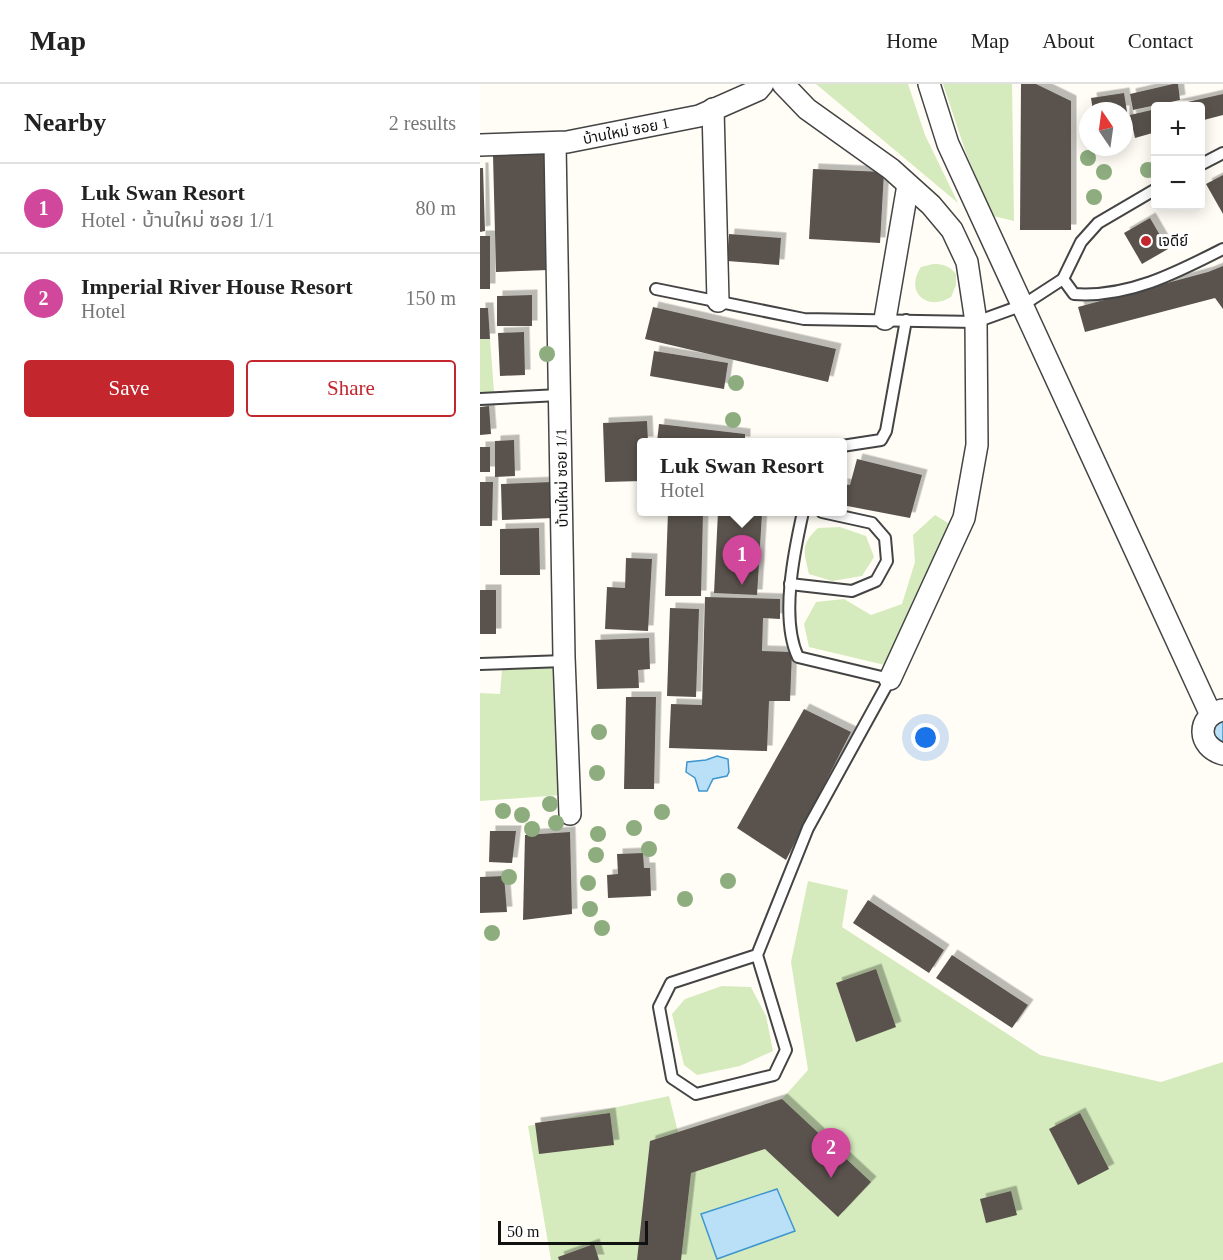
<!DOCTYPE html>
<meta charset="utf-8">
<style>
:root{--surface:#fff;--page:#f2f2f2;--text:#222;--muted:#767676;--line:#e0e0e0;--accent:#c4262e}
body{margin:0;font-family:"Times New Roman","Noto Sans Thai",serif;background:var(--page);color:var(--text)}
.controls{position:absolute;right:18px;top:18px;display:grid;overflow:hidden;border-radius:6px;box-shadow:0 3px 15px #0003}
.controls button{width:54px;height:54px;display:grid;place-items:center;padding:0;border:0;border-bottom:2px solid var(--line);background:var(--surface);color:var(--text);font:30px sans-serif}
.compass{position:absolute;left:599px;top:18px;width:54px;height:54px;border-radius:50%;background:var(--surface);box-shadow:0 3px 15px #0003;rotate:347deg}
.scale{position:absolute;left:18px;bottom:15px;width:150px;box-sizing:border-box;padding-left:6px;border:3px solid #111;border-top:0;font-size:16px;line-height:21px;white-space:nowrap;color:#111;-webkit-text-stroke:4px #fff;paint-order:stroke}
.you{position:absolute;left:446px;top:654px;width:21px;height:21px;margin:-15px;border:4px solid #fff;border-radius:50%;background:#1a73e8;box-shadow:0 0 0 9px #1a73e833}
.badge{display:grid;place-items:center;width:39px;height:39px;border-radius:50%;background:var(--accent);color:#fff;font-size:20px;font-weight:700}
.pin{position:absolute;translate:-50% -50px;filter:drop-shadow(0 2px 3px #0008)}
.pin::after{content:'';position:absolute;top:32px;width:21px;height:18px;background:inherit;clip-path:polygon(0 0,100% 0,50% 100%)}
.popup{position:absolute;left:157px;top:354px;width:210px;height:78px;box-sizing:border-box;display:grid;place-content:center;border-radius:6px;background:var(--surface);filter:drop-shadow(0 2px 4px #0005);font-size:20px;white-space:nowrap;color:var(--muted)}
.popup b{font-size:22px;color:var(--text)}
.popup::after{content:'';position:absolute;left:50%;top:100%;margin-left:-12px;border:12px solid transparent;border-top-color:var(--surface)}
.list{margin:0;padding:0;list-style:none}
h2{display:flex;justify-content:space-between;align-items:center;height:78px;margin:0;padding:0 24px;font-size:26px}
h2 small{font-size:20px;font-weight:400;color:var(--muted)}
.list li{display:grid;grid-template-columns:39px 1fr auto;gap:18px;align-items:center;box-sizing:border-box;height:90px;padding:0 24px;border-top:2px solid var(--line)}
.list b{display:block;font-size:22px;white-space:nowrap}
.list p{margin:0;font-size:20px;white-space:nowrap;color:var(--muted)}
.list em{font-size:20px;font-style:normal;color:var(--muted)}
.actions{display:flex;gap:12px;padding:18px 24px}
.actions a{flex:1;padding:14px 0;border:2px solid var(--accent);border-radius:6px;text-align:center;font-size:21px;color:var(--accent)}
.actions .main{background:var(--accent);color:#fff}
.map{position:relative;flex:none;width:743px;height:1176px;overflow:hidden}
header{display:flex;align-items:center;gap:36px;box-sizing:border-box;height:84px;padding:0 30px;background:var(--surface);border-bottom:2px solid var(--line)}
header strong{font-size:28px}
nav{display:flex;gap:33px;margin-inline-start:auto;font-size:21px}
main{display:flex}
aside{flex:1;background:var(--surface)}
.map>svg:first-child{display:block}
</style>
<header>
<strong>Map</strong>
<nav><a>Home</a><a>Map</a><a>About</a><a>Contact</a></nav>
</header>
<main>
<aside>
<h2>Nearby<small>2 results</small></h2>
<ul class="list">
<li><span class="badge" style="background:#d1479c">1</span><div><b>Luk Swan Resort</b><p>Hotel · บ้านใหม่ ซอย 1/1</p></div><em>80 m</em></li>
<li><span class="badge" style="background:#d1479c">2</span><div><b>Imperial River House Resort</b><p>Hotel</p></div><em>150 m</em></li>
</ul>
<div class="actions"><a class="main">Save</a><a>Share</a></div>
</aside>
<div class="map">
<svg width="743" height="1176" viewBox="0 0 743 1176">
<defs>
<filter id="shadow"><feDropShadow dx="5.5" dy="-5.5" stdDeviation="0" flood-color="#0004"/></filter>
</defs>
<rect width="100%" height="100%" fill="#fffdf5"/>
<g fill="#d5ebbd">
<path d="M336 0H428L445 51 478 119Z"/>
<path d="M463 0H532L534 137 513 132 486 69Z"/>
<path d="M453 180C464 180 469 182 476 190V201L471 213C447 228 424 208 441 183Z"/>
<path d="M0 255H10L14 308H0Z"/>
<path d="M455 431 471 441 409 582 329 563 324 540 336 518 364 515 391 531 422 520 435 478 433 451Z"/>
<path d="M360 443 386 452 394 473 382 492 352 497 329 490C324 467 320 461 338 444Z"/>
<path d="M80 581 81 711 0 717V609L20 610 22 585Z"/>
<path d="M328 797 368 806 362 843 560 971 681 998 743 978V1176H71L48 1042 189 1012 198 1048 302 1015 328 986 311 878Z"/>
<path d="M242 902 271 903 286 932 293 967 260 982 217 991 204 981 192 930 205 915Z"/>
</g>
<g fill="#b9e0f7" stroke="#3f96cf" stroke-width="1.5">
<path d="M743 635V659L734 651C733 642 735 640 743 635Z"/>
<path d="M237 672 248 675 249 688 247 692 233 695 227 707H219L215 694 206 688 207 678 226 676Z"/>
<path d="M297 1105 315 1147 237 1175 221 1130Z"/>
</g>
<g fill="#5a524d" filter="url(#shadow)">
<path d="M541 0H556L591 17V146H540Z"/>
<path d="M693 0H698L700 16 653 26 650 10Z"/>
<path d="M644 9 650 47 644 48V27H613L611 14Z"/>
<path d="M743 10V31L720 37V22H690Z"/>
<path d="M676 25V48L655 54 650 31Z"/>
<path d="M65 69 68 186 16 188 13 71Z"/>
<path d="M0 84H3L5 147 0 148Z"/>
<path d="M333 85 404 88 400 159 329 155Z"/>
<path d="M743 91V130L726 100Z"/>
<path d="M670 134 688 165 662 180 644 149Z"/>
<path d="M249 150 301 154 299 181 247 177Z"/>
<rect x="0" y="152" width="10" height="53"/>
<path d="M743 182V225L735 214 605 248 598 223 728 188Z"/>
<path d="M52 211V242H17V212Z"/>
<path d="M173 223 356 265 348 298 165 255Z"/>
<path d="M0 224H8L10 255H0Z"/>
<path d="M44 248 45 291 20 292 18 249Z"/>
<path d="M174 267 248 279 244 305 170 292Z"/>
<path d="M9 322 11 350 0 351V323Z"/>
<path d="M167 337 168 358H162V397L125 398 123 339Z"/>
<path d="M179 340 265 350V358H177Z"/>
<path d="M34 356 35 392 15 393V357Z"/>
<rect x="0" y="363" width="10" height="25"/>
<path d="M377 375 442 391 430 434 362 421V400L370 401Z"/>
<path d="M0 398H13L12 442H0Z"/>
<path d="M72 398 73 434 22 436 21 400Z"/>
<path d="M188 428H223L221 512H185Z"/>
<path d="M238 428 282 430 277 511 234 509Z"/>
<path d="M59 444 60 491H20V445Z"/>
<path d="M146 474 172 475 168 547 125 545 127 503 145 504Z"/>
<rect x="0" y="506" width="16" height="44"/>
<path d="M225 513 300 515V535L283 534 282 567 312 568 310 617H289L287 667 189 664 191 620 222 621Z"/>
<path d="M190 524 219 525 216 613 187 612Z"/>
<path d="M169 554 170 585 158 586 159 604 117 605 115 556Z"/>
<path d="M146 613H176L174 705H144Z"/>
<path d="M324 625 371 648 306 776 257 744Z"/>
<path d="M10 747H36L32 779 9 778Z"/>
<path d="M90 748 92 830 43 836 45 751Z"/>
<path d="M163 769 164 784H170L171 812 128 814 127 791 138 790 137 770Z"/>
<path d="M24 792 27 828 0 829V793Z"/>
<path d="M388 816 464 866 449 889 373 839Z"/>
<path d="M472 871 548 921 532 944 456 894Z"/>
<path d="M396 885 416 943 376 958 356 899Z"/>
<path d="M302 1015 391 1098 358 1133 285 1065 211 1089 201 1176H157L170 1057Z"/>
<path d="M130 1029 134 1061 59 1070 55 1039Z"/>
<path d="M600 1029 629 1085 598 1101 569 1045Z"/>
<path d="M531 1107 537 1131 506 1139 500 1115Z"/>
<path d="M114 1160 119 1176H79L78 1173Z"/>
</g>
<g fill="none" stroke-linecap="round" stroke-linejoin="round">
<defs>
<g id="service">
<path d="M720 81 743 69"/>
<path d="M583 195 594 210C648 214 696 189 743 165"/>
<path d="M176 205 324 235 496 238 543 221 583 195 601 158 618 139 676 105"/>
<path d="M0 315 80 311"/>
<path d="M362 362 401 356 406 347 426 236"/>
<path d="M310 500 372 507 396 497 407 477 405 454 392 439 342 428"/>
<path d="M0 580 84 577"/>
<path d="M277 871 191 899 179 923 192 994 216 1010 294 991 306 966 277 871 328 744 410 595 318 573C300 535 314 468 323 428"/>
</g>
<g id="minor">
<path d="M303 0 327 25 411 85 451 121 472 146 487 178 496 238 497 361 484 434 410 595"/>
<path d="M449 0 468 60 731 631"/>
<path d="M233 25 238 217"/>
<path d="M75 59 84 573 90 730"/>
<path d="M0 61 87 58 219 32 278 6 283 0"/>
<path d="M405 235 428 101"/>
<path d="M742 626C716 633 717 663 743 670"/>
</g>
</defs>
<use href="#service" stroke="#444" stroke-width="14"/>
<use href="#minor" stroke="#444" stroke-width="24"/>
<use href="#service" stroke="#fff" stroke-width="10"/>
<use href="#minor" stroke="#fff" stroke-width="21"/>
</g>
<g fill="#8dad7f">
<circle cx="608" cy="74" r="8"/>
<circle cx="668" cy="86" r="8"/>
<circle cx="624" cy="88" r="8"/>
<circle cx="614" cy="113" r="8"/>
<circle cx="67" cy="270" r="8"/>
<circle cx="256" cy="299" r="8"/>
<circle cx="253" cy="336" r="8"/>
<circle cx="119" cy="648" r="8"/>
<circle cx="117" cy="689" r="8"/>
<circle cx="70" cy="720" r="8"/>
<circle cx="23" cy="727" r="8"/>
<circle cx="182" cy="728" r="8"/>
<circle cx="42" cy="731" r="8"/>
<circle cx="76" cy="739" r="8"/>
<circle cx="154" cy="744" r="8"/>
<circle cx="52" cy="745" r="8"/>
<circle cx="118" cy="750" r="8"/>
<circle cx="169" cy="765" r="8"/>
<circle cx="116" cy="771" r="8"/>
<circle cx="29" cy="793" r="8"/>
<circle cx="248" cy="797" r="8"/>
<circle cx="108" cy="799" r="8"/>
<circle cx="205" cy="815" r="8"/>
<circle cx="110" cy="825" r="8"/>
<circle cx="122" cy="844" r="8"/>
<circle cx="12" cy="849" r="8"/>
</g>
<circle fill="#c4262e" stroke="#fff" stroke-width="2" cx="666" cy="157" r="6"/>
<g text-anchor="middle" stroke-width="6" stroke-linejoin="round" paint-order="stroke">
<g font-size="15" fill="#111" stroke="#fff">
<text transform="translate(146 47) rotate(-11)" y="5">บ้านใหม่ ซอย 1</text>
<text transform="translate(82 394) rotate(-91)" y="5">บ้านใหม่ ซอย 1/1</text>
</g>
<g font-size="15" fill="#111" stroke="#fff" text-anchor="start">
<text x="678" y="162">เจดีย์</text>
</g>
</g>
</svg>
<div class="controls">
<button>+</button>
<button>−</button>
</div>
<svg class="compass" viewBox="-18 -18 36 36"><path d="M0-13l5 13h-10z" fill="#e53935"/><path d="M0 13l5-13h-10z" fill="#767676"/></svg>
<div class="scale">50 m</div>
<div class="you"></div>
<div class="pin badge" style="left:262px;top:501px;background:#d1479c">1</div>
<div class="popup"><b>Luk Swan Resort</b>Hotel</div>
<div class="pin badge" style="left:351px;top:1094px;background:#d1479c">2</div>
</div>
</main>
